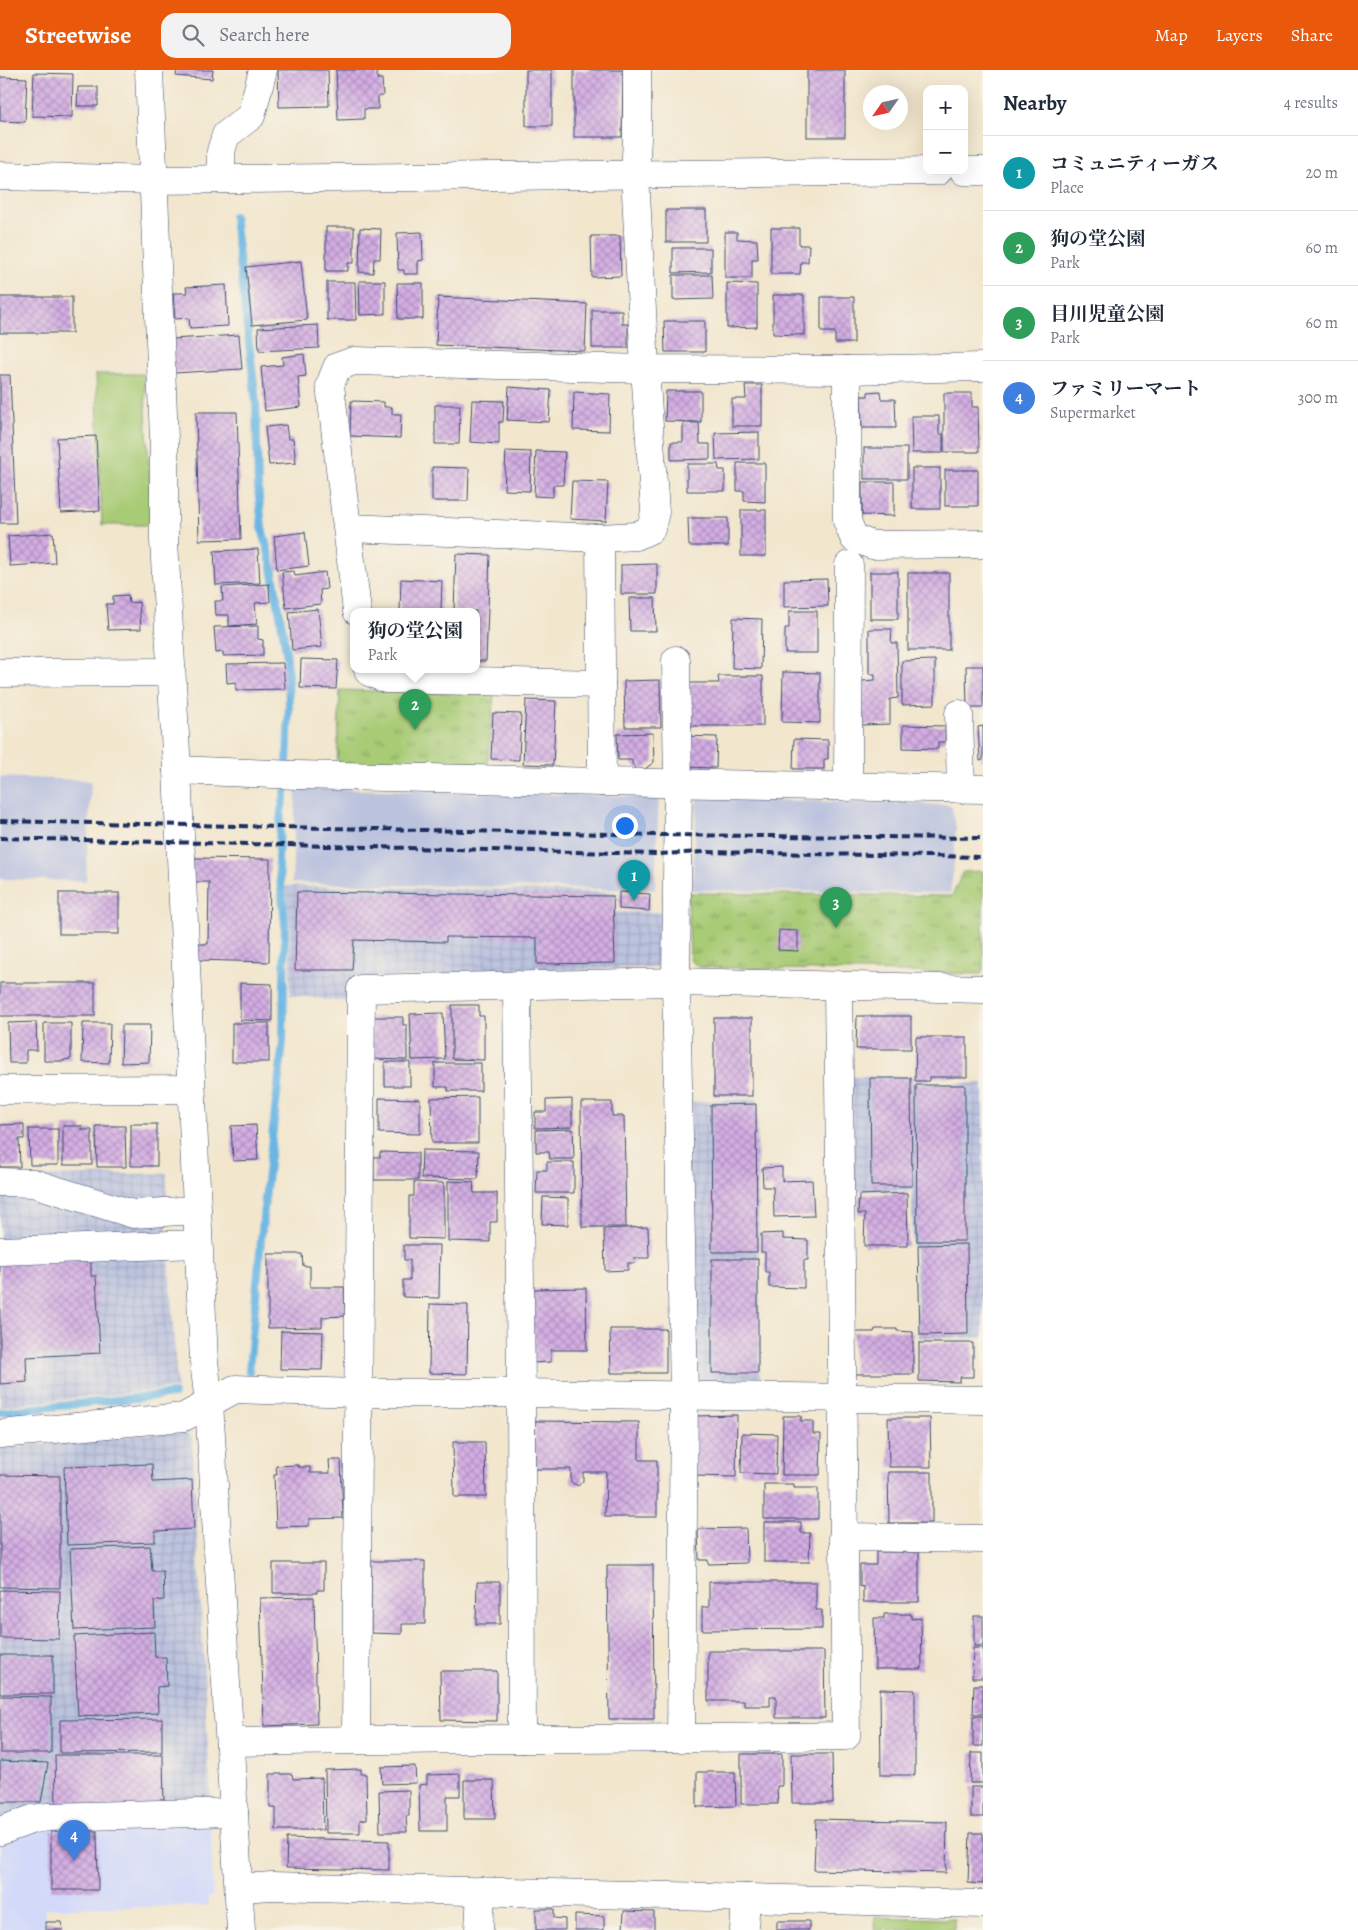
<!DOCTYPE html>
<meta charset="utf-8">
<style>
:root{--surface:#fff;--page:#f2f2f3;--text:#1f2937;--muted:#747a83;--line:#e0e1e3;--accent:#ea580c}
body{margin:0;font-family:Alegreya,"Noto Serif JP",serif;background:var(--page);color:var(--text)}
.controls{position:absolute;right:15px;top:15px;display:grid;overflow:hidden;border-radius:10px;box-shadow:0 5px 20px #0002}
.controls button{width:45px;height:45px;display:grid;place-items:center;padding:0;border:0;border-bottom:1px solid var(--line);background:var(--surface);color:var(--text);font:25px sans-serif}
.compass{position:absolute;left:863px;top:15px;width:45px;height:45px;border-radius:50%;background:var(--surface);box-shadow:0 5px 20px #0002;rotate:236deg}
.you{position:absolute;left:624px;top:755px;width:18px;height:18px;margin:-12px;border:4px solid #fff;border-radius:50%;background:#1a73e8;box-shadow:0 0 0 8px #1a73e833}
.badge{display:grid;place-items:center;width:32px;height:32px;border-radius:50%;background:var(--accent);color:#fff;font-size:16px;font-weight:700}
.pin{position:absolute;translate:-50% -41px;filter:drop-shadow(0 1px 2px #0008)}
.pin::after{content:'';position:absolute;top:26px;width:18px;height:15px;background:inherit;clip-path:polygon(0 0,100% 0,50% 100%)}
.popup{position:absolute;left:350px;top:538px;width:130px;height:65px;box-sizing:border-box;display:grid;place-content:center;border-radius:10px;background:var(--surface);filter:drop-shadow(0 1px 4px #0005);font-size:16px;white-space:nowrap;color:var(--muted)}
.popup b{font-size:19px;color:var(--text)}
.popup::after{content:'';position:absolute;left:50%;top:100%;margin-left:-10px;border:10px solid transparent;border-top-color:var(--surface)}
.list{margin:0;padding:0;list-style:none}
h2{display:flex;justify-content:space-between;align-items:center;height:65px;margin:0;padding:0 20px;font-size:21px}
h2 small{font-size:16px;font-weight:400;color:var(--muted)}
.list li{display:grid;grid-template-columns:32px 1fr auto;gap:15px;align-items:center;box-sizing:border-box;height:75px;padding:0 20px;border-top:1px solid var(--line)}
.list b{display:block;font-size:19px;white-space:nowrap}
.list p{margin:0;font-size:16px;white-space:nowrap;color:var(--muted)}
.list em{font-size:16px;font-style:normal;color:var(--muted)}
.icon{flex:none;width:28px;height:28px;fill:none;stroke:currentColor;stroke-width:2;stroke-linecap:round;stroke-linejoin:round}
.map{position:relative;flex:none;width:983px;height:1860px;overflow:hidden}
header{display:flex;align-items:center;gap:30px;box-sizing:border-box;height:70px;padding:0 25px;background:var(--accent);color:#fff}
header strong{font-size:24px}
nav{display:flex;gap:28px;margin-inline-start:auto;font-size:18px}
.search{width:350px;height:45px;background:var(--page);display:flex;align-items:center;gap:12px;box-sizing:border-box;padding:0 18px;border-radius:15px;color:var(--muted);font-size:19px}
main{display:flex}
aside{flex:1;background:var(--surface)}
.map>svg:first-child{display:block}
</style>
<header>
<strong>Streetwise</strong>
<div class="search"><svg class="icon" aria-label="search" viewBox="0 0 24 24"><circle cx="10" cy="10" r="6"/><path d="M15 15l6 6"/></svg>Search here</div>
<nav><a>Map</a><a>Layers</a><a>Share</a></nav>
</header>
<main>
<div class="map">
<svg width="983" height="1860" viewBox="0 0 983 1860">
<defs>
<pattern id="industrial-grid" width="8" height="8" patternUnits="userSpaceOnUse" patternTransform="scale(1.25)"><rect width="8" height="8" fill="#bcc3de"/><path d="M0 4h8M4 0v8" fill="none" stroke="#a1a8c1"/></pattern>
<pattern id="park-tufts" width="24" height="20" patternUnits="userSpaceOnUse" patternTransform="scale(1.25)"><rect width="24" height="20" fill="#a8cb75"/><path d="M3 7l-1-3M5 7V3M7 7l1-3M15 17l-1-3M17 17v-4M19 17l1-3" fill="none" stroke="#88a563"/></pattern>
<pattern id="building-cross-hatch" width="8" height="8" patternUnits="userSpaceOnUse" patternTransform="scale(1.25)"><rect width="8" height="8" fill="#d4aee3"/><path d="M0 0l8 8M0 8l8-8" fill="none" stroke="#ab8ebb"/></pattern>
</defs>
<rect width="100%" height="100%" fill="#f7f3e8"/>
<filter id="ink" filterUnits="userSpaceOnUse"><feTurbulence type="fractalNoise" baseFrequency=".02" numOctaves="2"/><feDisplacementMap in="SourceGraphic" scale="10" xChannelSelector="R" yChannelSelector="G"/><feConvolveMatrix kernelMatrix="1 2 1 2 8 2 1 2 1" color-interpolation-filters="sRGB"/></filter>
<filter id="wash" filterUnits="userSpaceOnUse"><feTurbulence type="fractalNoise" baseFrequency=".0096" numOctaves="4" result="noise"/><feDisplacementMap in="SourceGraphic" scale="20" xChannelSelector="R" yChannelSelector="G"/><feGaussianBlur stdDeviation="1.12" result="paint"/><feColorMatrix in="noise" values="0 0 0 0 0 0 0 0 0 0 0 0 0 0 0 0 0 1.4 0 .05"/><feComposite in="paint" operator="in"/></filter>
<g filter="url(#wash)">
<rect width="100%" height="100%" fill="#f2e6cd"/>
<path fill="#d2d9f9" d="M211 1752 213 1827H208V1836L45 1838 44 1860H0V1773L47 1755Z"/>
<g fill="url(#industrial-grid)">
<path d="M285 816 615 822V842H664V888L656 897 356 908V926L339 931 290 925V857Z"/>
<path d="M913 1006V1013H983V1268H918L915 1177 912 1176V1120L853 1121 851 1007Z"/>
<path d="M757 1029 760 1311 699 1312 689 1299 690 1032Z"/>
<path d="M167 1103V1160L177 1318 0 1336V1105L22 1107Z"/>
<path d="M182 1361 192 1367 211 1736 0 1751V1378Z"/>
</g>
<g fill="#bcc3de">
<path d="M0 707 85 710 91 712 86 811 0 809Z"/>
<path d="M296 718 659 727 655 820 292 813Z"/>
<path d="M697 728 951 735 956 756 953 804 950 823 692 820Z"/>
</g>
<g fill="#a8cb75" stroke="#627d6a">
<path d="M96 304H144L152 455H102Z"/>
<path d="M875 1847 954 1849V1860H874Z"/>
</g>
<g fill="url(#park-tufts)" stroke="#627d6a">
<path d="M340 620 494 624 487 700 337 697Z"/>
<path d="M983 801V901L981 904 699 897 690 890 688 823 952 826 963 802Z"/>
</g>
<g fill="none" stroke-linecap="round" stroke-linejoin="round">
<g stroke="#69b6e3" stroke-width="8">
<path d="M234 146 256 332 258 417 262 458 272 497 287 587 289 634 287 694"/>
<path d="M249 1301 264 1138 283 972 285 853 278 790 281 741 287 714"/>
<path d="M0 1342 174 1324"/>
</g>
</g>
<g id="blocks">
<g fill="url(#building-cross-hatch)">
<path d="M177 0H213L212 9 176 6Z"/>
<path d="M278 0H328L329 36 279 37Z"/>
<path d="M336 0H377V9H382L383 26H378V39H364V49L338 50Z"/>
<rect x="526" y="0" width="26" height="56"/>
<path d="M574 0H623L622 67H574Z"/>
<rect x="807" y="0" width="38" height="67"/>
<path d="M34 3 73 4 72 47 32 46Z"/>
<path d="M0 7 27 8 25 52 0 51Z"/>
<path d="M78 17H98V36H77Z"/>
<rect x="666" y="140" width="40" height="32"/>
<path d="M326 157H354V193H348V201H326Z"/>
<path d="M360 158 381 159 380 189H374L373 203 359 202Z"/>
<path d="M771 158H799V175H809L808 192H801L800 204H771Z"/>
<path d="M422 162 423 190 418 191V204H404V200H398L397 163Z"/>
<path d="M725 162H737V169L757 170 758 189H752V208H725Z"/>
<path d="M591 166H620L621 206 592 207Z"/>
<path d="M673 178H711V202L673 203Z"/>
<path d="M301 191 307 250 252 255 246 197Z"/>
<path d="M673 205H712L713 229 673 230Z"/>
<path d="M359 211H385V244L360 245Z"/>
<path d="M327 212H355L356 250H327Z"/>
<path d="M397 213H423V249H398Z"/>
<path d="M727 213 757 214V257L727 258Z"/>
<path d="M226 215 228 256 190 258 189 248 175 249 173 223H187L186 217Z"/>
<path d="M773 225H804V265L773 264Z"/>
<rect x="0" y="227" width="72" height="36"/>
<path d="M438 227 587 234 585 281 436 275Z"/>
<path d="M821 227H854V273H835V262H821Z"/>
<path d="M592 240H622V254H628V278H592Z"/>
<path d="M664 251H705V282H665Z"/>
<path d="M318 255 319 278 259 281 258 258Z"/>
<path d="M239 265 242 299 174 303 172 269Z"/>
<path d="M304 284 306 306 298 307 301 337 265 341 261 297 283 295 282 287Z"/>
<path d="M0 305H10L16 453H0Z"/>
<path d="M745 315H762V356H732V329H746Z"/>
<path d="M509 317 551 320 549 352 507 350Z"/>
<path d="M666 321H701V352L665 351Z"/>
<path d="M880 321 881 329H895L896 358H862L861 326H868V322Z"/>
<path d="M574 322 610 324 609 361 573 360Z"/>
<path d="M944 323H972V337H978L979 382H944Z"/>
<path d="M472 330 504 331 503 352H499V374L470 372Z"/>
<path d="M351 331 384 332V337H392V344H401L400 368 350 366Z"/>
<path d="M435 335H460L459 374H435Z"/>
<path d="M196 342H237L241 469 199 470Z"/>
<path d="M911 346H939V364H943V383H912Z"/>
<path d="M683 353H699L700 374H710V389L671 390V372H683Z"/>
<path d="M286 355 288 369H293L296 393 269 395 265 357Z"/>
<path d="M759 362V389L716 390 715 363Z"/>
<path d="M96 366 100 441 61 443 57 368Z"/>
<rect x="864" y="378" width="43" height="31"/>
<path d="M506 381 531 382 530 421 504 420Z"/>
<path d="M536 381 565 382 563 415H553V427L534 426Z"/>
<path d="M737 393H765V432L744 431V421H737Z"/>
<path d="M687 394H718L719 400H725V421H687Z"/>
<path d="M432 397 469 398 468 431H432Z"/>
<rect x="912" y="398" width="28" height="41"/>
<rect x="945" y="400" width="33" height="36"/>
<path d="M572 411 608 412 606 451 570 449Z"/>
<path d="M862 412H894V446L862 445Z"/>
<rect x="741" y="440" width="25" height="46"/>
<path d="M688 448H728V476H689Z"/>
<path d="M305 462 309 496 277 500 274 466Z"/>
<path d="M53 463 55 493 10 496 8 466Z"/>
<path d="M258 479 260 513 216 515 214 481Z"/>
<path d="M456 484 490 485 486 591H476V541H454Z"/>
<path d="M657 494V524H621V495Z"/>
<path d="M294 501 295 506 325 502 327 519 320 520 321 534 286 538 282 502Z"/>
<rect x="870" y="502" width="28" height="47"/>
<rect x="908" y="503" width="41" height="77"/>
<path d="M401 509 442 511 441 541H400Z"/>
<path d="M827 509 828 536 784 537V510Z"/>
<path d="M269 514 270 532 255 533 257 554 229 556V545H216L215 531H223L222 517Z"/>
<path d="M128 525 129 533 139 532 141 559 108 560 106 534H113V526Z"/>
<path d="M629 528H655L656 561H630Z"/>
<path d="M318 539 322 577 292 580 289 542Z"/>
<path d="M789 541H817V583H785V558H789Z"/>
<path d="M733 548 762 549 761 599 732 598Z"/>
<path d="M258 556V569L263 570V585L223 586V582L216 583 214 557Z"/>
<path d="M869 559H892L891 573H897L898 628 890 629V654L862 655V611L875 610V604H869Z"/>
<path d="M301 589 338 590 336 619 300 618Z"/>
<path d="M935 590V634L902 635V591Z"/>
<path d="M283 593 285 619 236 620V612L227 613 226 594Z"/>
<path d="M966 596H983V638H967Z"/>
<path d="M783 602 820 603V653L782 652Z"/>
<path d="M718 606H763V656H687V613H719Z"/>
<path d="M660 610 661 657H625L624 611Z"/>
<path d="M526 630 556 631 553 695 523 694Z"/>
<path d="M493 643 521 644 519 690 491 689Z"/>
<path d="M903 655 945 656V672H938V679L903 678Z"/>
<path d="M983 656V690L980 691 978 657Z"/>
<path d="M653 663 654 692 645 699H637L632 694V690H618L617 664Z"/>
<path d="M684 666 717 667 716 698 684 697Z"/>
<path d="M794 669 828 670V689H824V699H793Z"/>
<path d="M192 788 270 789 269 892 197 890V874H208L209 812H191Z"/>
<path d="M297 822 613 826 615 893 537 894V868L446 867V872L354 870 352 900H295Z"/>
<path d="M619 822 650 824 649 841 619 839Z"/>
<rect x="59" y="823" width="60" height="41"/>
<path d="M779 860 798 861V881L778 880Z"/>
<rect x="0" y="913" width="95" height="33"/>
<path d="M240 913 272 914V951L240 950Z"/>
<path d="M452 935H479V946H484V990L452 989Z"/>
<path d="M443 943 445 989 412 990 410 944Z"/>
<path d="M857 946H911V979H856Z"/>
<path d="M372 947H403V955H407V990L372 989Z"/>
<rect x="714" y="948" width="38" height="78"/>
<path d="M36 952 37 980H26V993H9L8 953Z"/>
<path d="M44 953H71V989L64 990V991H44Z"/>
<path d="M83 953H110L109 993 82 992Z"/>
<rect x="232" y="953" width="37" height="39"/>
<path d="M122 955H150L149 992 121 993Z"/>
<path d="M916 967H967V1007H929V1011H915Z"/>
<rect x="385" y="992" width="25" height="24"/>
<path d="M435 993H481V1021H448V1017H435Z"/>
<path d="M870 1008H911L912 1116H871Z"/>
<path d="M916 1015H965V1171H917Z"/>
<path d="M478 1027V1073H432L431 1028Z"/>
<path d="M379 1028 420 1029V1064L379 1063Z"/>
<path d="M572 1029V1057L535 1058V1042H546V1030Z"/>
<path d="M581 1032H612V1046H624L626 1157H582Z"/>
<path d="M756 1034 757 1182H712L711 1035Z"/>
<path d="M24 1054V1069H19L20 1097H0V1055Z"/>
<rect x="131" y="1054" width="26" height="42"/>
<path d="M256 1055 258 1090 233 1091 231 1056Z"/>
<path d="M63 1056H82V1060H92V1095H63Z"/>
<path d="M96 1056H125L126 1097H97Z"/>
<path d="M29 1059H58V1095H30Z"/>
<path d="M573 1059 574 1089H550L549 1082H536V1060Z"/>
<path d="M422 1080 479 1081 478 1109 421 1108Z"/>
<path d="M380 1082 418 1083V1110H374V1087H380Z"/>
<path d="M547 1092H574V1123H536L537 1100H547Z"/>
<path d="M782 1097V1111L812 1110 814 1146 774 1147 773 1117H763L762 1098Z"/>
<path d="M448 1111 473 1112 474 1123H497V1152H490V1172L448 1171Z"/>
<path d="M414 1112 444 1113V1169L409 1168V1126H414Z"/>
<path d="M907 1123 908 1176H864L865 1144H858L859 1125Z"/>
<path d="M543 1127 568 1128V1155L542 1154Z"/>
<path d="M648 1157 649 1188H634L635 1193H628V1200L605 1201 604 1159Z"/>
<path d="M783 1163V1169L808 1170V1190H804V1218L769 1217V1202H765V1182H761V1164Z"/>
<path d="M967 1174 968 1264 920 1265 918 1175Z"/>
<path d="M404 1175H440L439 1228 403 1227V1210H410V1190H404Z"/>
<path d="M268 1184H302L303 1196H310V1217H344L345 1246 322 1247V1257L268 1258Z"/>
<rect x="712" y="1189" width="46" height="114"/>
<path d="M91 1190V1206H96L100 1283 26 1287 27 1312 0 1314V1194Z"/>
<path d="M586 1218 587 1280H551V1292L532 1293 531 1219Z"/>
<path d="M430 1234 468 1235 467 1304 429 1303Z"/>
<path d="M610 1259H666V1303H611Z"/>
<path d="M875 1259H897V1261L913 1262V1304H853V1262H874Z"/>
<path d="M281 1261 323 1262 322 1300 280 1299Z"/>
<path d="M919 1273H973V1307H960V1312L919 1311Z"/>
<path d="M737 1345 736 1407 694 1406V1346Z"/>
<path d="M783 1346H801V1351H813V1364H821L820 1405H782Z"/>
<path d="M888 1348H930L931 1397H889Z"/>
<path d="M535 1351 639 1352V1390H657V1447H605L606 1402H583V1411L578 1416 571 1412V1399H535Z"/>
<path d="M742 1363 777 1364 776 1404 741 1403Z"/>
<path d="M453 1372H485L486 1427H454Z"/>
<path d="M329 1390H341L343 1448 309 1449V1456L276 1457 274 1405H277L276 1396 298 1395V1397H310V1403H330Z"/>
<path d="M152 1394 153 1412 192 1410 194 1459 155 1461V1472L67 1475 64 1397Z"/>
<path d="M888 1402H932V1453H889Z"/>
<path d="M0 1405 60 1406V1518L0 1517Z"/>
<path d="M764 1414H794V1418H818V1449H764Z"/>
<path d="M764 1452H801V1463H810L809 1492H764Z"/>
<path d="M746 1458 747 1493 708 1494V1490H699L698 1459Z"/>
<path d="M150 1476 152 1501H163L164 1530 154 1531 155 1557 74 1560 70 1479Z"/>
<path d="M876 1482H919V1532H863V1516L860 1517V1495H876Z"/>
<path d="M371 1491H425V1554H402V1564L371 1563Z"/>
<path d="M273 1493H324V1520H317V1523H273Z"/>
<path d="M607 1495H653L654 1649H609Z"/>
<path d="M477 1512H500V1554H476Z"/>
<path d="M709 1512H816V1540H822V1559L702 1560V1537H709Z"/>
<path d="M0 1520 60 1521 59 1569 0 1568Z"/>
<path d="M314 1527 317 1654 264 1656 260 1528Z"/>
<path d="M884 1544H911V1549L921 1548 922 1599H875L874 1548H884Z"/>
<rect x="974" y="1546" width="9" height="30"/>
<path d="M154 1562 155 1587H166L167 1616 157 1617 158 1643 78 1646 74 1566Z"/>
<path d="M973 1578H983V1608H972Z"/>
<path d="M708 1581H824L825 1648H776V1626H770V1636H744V1631H708Z"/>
<rect x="0" y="1585" width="53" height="39"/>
<path d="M440 1601H497V1651L441 1650Z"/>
<path d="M974 1615H983V1644H973Z"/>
<path d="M880 1619 915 1620V1705H881Z"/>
<path d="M0 1626 51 1627V1683H0Z"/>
<rect x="973" y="1646" width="10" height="30"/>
<path d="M162 1649V1682L60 1683V1650Z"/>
<path d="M971 1683H983V1713H970Z"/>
<path d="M741 1684H782V1716H777L778 1734H741Z"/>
<path d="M791 1684H832L833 1733H792Z"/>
<path d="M55 1685H163L164 1736 56 1737Z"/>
<path d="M0 1691 48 1693 41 1732H0Z"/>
<path d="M415 1696 416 1713 382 1714 381 1697Z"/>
<path d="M361 1699V1704H366L367 1749 360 1750V1763H326L325 1700Z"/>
<path d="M697 1702H735L736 1736 697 1737Z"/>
<path d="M270 1704H292L293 1709 322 1708 323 1760H276V1738H270Z"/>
<path d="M460 1704V1726H447V1761H420L419 1715 427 1714V1705Z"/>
<path d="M464 1710H494L495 1749H464Z"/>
<rect x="971" y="1717" width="12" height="30"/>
<path d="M409 1720V1746H406L407 1762H380L379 1721Z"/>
<path d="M816 1749 947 1752 946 1803 814 1800Z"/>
<path d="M51 1761H97L98 1820H51Z"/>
<path d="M970 1763H983V1814L968 1813Z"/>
<path d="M287 1768 389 1771V1800L286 1798Z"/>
<path d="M536 1839H554V1848L565 1849V1860H536Z"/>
<path d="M624 1841 654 1842V1860H623Z"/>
<path d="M575 1845 604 1846V1860H575Z"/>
<rect x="777" y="1851" width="32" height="9"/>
<path d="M46 1852H62L63 1860H46Z"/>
</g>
</g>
</g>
<g filter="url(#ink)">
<use href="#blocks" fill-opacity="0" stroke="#3b4a6f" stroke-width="1"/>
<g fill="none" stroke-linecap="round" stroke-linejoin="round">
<defs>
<g id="minor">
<path d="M149 0 164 369V471L177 700 204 1291 209 1333 241 1860"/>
<path d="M964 101H983"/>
<path d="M0 106 154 110 938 101"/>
<path d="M221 108V81L226 65 251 46 263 0"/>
<path d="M847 300V451L854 468 872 475 983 474"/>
<path d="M348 458 600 468 636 466 651 459 655 442 645 299 635 104 637 69V0"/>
<path d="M600 468 602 712"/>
<path d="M357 541 330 315 337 297 354 291 645 299 847 300 983 297"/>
<path d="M676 590 678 714 676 912 684 1326 681 1669"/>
<path d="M368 599 369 602 386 609 601 614"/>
<path d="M0 603 171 602"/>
<path d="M959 644 961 719"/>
<path d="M177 700 297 705 602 712 983 719"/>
<path d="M848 717 849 495"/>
<path d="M517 915 521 1323 522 1669"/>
<path d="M0 1020 191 1019"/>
<path d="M0 1112 33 1113 133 1144 196 1140"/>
<path d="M0 1181 198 1174"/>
<path d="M0 1364 184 1347 235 1319 357 1323H521L983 1330"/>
<path d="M843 1467 983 1469"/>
<path d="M356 1669 361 919 676 912 983 919"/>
<path d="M230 1672C436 1668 641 1670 846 1666L838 915"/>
<path d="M0 1761 33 1749 48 1747 234 1742"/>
<path d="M239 1818 272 1816 983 1834"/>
<path d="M479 1860 481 1821"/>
<path d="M744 1860 746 1828"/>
</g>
</defs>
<use href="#minor" stroke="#3b4a6f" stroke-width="29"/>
<use href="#minor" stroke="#fff" stroke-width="28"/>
<g stroke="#1b2f5e" stroke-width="4" stroke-dasharray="8 4" stroke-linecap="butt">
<path d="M0 751 657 765 983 768"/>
<path d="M0 768 657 784 706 782 983 787"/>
</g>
</g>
</g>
</svg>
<div class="controls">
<button>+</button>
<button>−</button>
</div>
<svg class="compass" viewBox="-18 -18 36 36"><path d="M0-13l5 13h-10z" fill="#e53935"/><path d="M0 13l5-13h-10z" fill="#747a83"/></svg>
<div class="you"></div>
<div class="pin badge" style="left:634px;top:831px;background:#0f9aa8">1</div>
<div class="pin badge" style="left:415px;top:660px;background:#2e9e5b">2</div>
<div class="popup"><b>狗の堂公園</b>Park</div>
<div class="pin badge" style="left:836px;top:858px;background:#2e9e5b">3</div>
<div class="pin badge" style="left:74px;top:1791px;background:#3f7fe0">4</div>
</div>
<aside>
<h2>Nearby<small>4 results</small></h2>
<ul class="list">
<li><span class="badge" style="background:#0f9aa8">1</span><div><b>コミュニティーガス</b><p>Place</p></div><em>20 m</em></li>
<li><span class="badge" style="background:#2e9e5b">2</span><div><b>狗の堂公園</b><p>Park</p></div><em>60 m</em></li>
<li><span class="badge" style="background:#2e9e5b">3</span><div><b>目川児童公園</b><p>Park</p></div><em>60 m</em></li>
<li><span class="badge" style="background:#3f7fe0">4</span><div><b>ファミリーマート</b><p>Supermarket</p></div><em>300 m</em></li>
</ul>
</aside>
</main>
